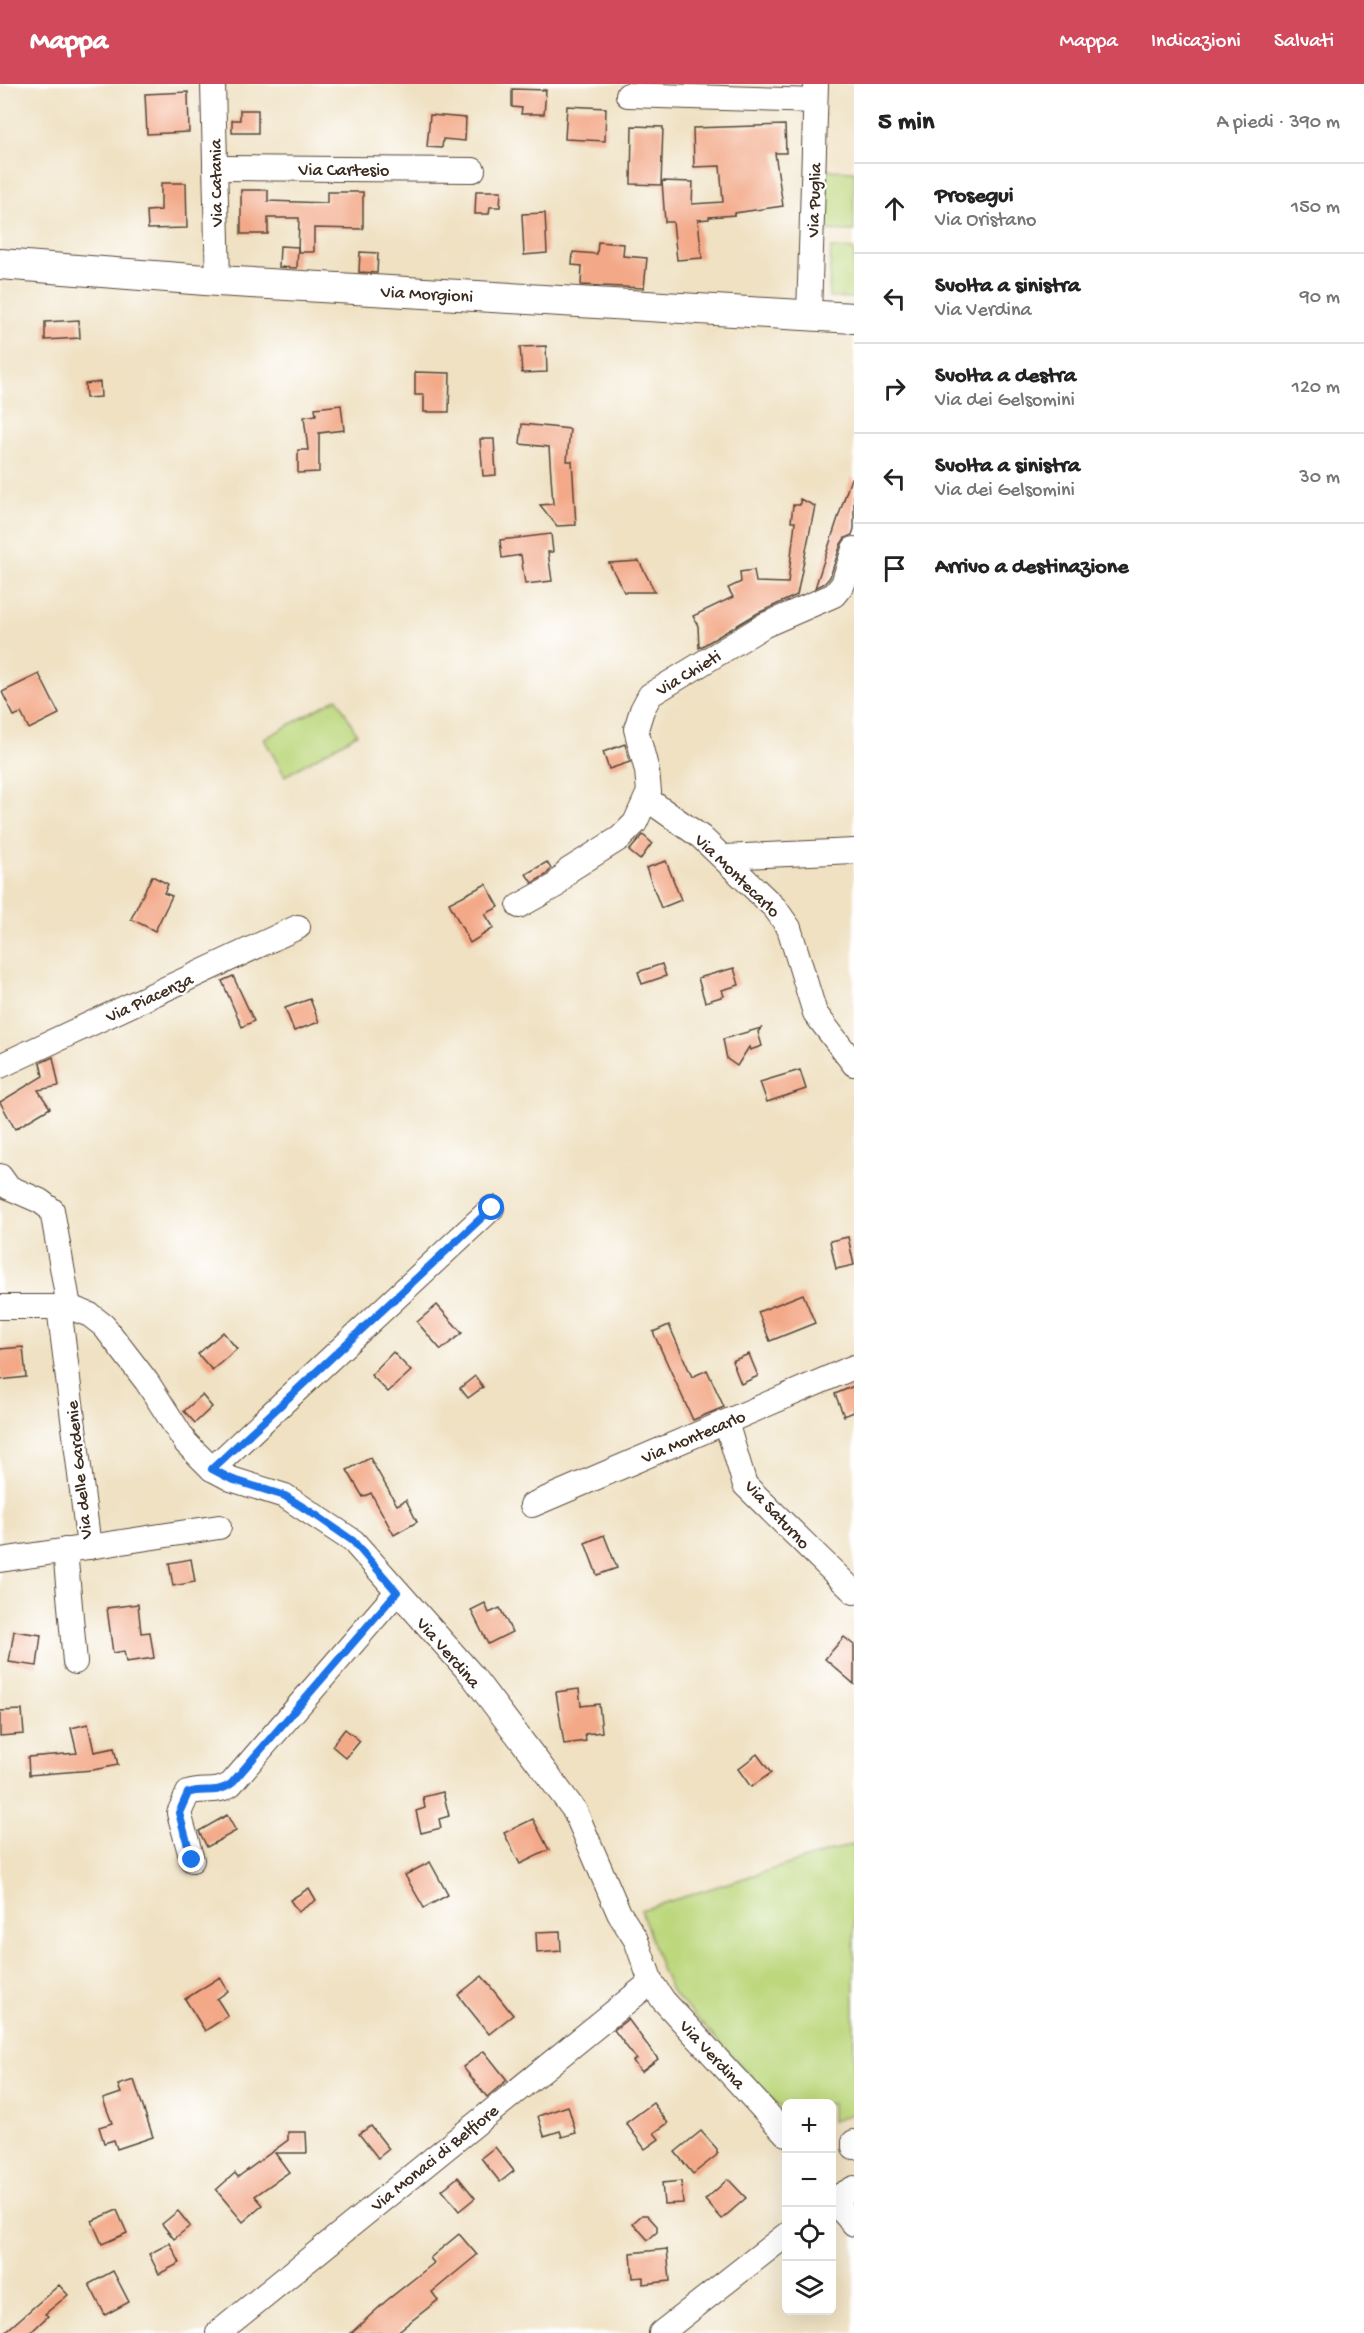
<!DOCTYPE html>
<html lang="it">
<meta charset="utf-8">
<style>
:root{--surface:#fff;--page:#f2f2f2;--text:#222;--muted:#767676;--line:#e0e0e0;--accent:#d1495b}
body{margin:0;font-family:"Gochi Hand",sans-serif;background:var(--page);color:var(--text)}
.controls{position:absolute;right:18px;bottom:18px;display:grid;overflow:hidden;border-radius:9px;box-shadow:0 6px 24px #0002}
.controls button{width:54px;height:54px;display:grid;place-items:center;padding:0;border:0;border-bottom:2px solid var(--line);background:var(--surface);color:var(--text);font:30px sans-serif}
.stop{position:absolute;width:18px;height:18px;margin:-14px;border:4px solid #1a73e8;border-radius:50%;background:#fff}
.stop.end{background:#1a73e8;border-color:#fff;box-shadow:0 2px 6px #0008}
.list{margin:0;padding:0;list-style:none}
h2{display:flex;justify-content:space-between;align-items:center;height:78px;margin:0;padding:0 24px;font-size:26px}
h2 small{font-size:20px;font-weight:400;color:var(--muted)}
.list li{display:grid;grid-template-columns:39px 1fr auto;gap:18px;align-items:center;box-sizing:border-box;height:90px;padding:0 24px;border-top:2px solid var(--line)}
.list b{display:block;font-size:22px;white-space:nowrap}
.list p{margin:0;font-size:20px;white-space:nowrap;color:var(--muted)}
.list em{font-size:20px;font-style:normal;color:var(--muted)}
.icon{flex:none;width:33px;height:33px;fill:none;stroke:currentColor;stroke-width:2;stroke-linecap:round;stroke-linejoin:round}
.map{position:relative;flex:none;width:854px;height:2249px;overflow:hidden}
header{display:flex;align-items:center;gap:36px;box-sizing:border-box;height:84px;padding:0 30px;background:var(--accent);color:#fff}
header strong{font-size:28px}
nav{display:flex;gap:33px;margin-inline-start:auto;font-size:21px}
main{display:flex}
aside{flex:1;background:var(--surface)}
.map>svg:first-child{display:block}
</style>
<header>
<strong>Mappa</strong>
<nav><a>Mappa</a><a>Indicazioni</a><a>Salvati</a></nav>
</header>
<main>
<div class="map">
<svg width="854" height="2249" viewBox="0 0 854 2249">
<rect width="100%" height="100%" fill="#fff"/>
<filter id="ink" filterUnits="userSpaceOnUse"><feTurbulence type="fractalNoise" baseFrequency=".0167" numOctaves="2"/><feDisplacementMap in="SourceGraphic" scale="12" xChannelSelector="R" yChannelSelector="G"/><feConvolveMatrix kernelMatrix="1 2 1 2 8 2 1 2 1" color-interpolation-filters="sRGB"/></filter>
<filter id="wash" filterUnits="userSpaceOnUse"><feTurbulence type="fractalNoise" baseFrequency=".008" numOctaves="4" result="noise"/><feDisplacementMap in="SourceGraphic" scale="24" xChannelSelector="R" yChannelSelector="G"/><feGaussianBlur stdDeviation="1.35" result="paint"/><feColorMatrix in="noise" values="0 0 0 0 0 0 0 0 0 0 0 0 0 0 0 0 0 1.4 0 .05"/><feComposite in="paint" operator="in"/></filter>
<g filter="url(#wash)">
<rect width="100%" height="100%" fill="#efe1c2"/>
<g fill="#bcd77c" stroke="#7c804d" stroke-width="1.5">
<path d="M824 86 854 87V147L822 146Z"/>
<path d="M831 164 854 165V214L829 213Z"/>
<path d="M337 614 357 650 285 692 264 655Z"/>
<path d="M854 1760V2029L832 2038V2020H786V2030L672 1908 662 1887 641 1826Z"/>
</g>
<g id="blocks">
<g fill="#f3a988">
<path d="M512 5 546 6 544 30H521L522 24 512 23Z"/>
<path d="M188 8 189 48 147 50 145 10Z"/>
<path d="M567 22 606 24 605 57 565 55Z"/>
<path d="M240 26H258V49H232V36H240Z"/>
<path d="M430 31 466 34 465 57 443 55 442 64 427 63Z"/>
<path d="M785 41 786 69H775L783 122 735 129V131L709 133V135L698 136 702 174 677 176 673 138H665L662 97 693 98 692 120 723 118 720 82 694 83 693 44Z"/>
<path d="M632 42 663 43 661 101 631 100Z"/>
<path d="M161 99H186L187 144 148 145 147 127 161 126Z"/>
<path d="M241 106H268V117L327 119V108H363V145L314 144V168H298L299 134H268V150H241Z"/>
<path d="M476 107H501L500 123H490L489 130H475Z"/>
<path d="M545 129 547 169 524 171 522 130Z"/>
<path d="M598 158 624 160 623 172 647 174 644 204 581 201 582 182 572 181 573 168 597 170Z"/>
<path d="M280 162 298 163 297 184 279 183Z"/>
<path d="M360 168 378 169 377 189 359 188Z"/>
<path d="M79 236 80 254 45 256V238Z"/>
<path d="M546 262 547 288 522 289 520 263Z"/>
<path d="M415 288 450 289 449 328H424V311H415Z"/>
<path d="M100 298 101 313 86 314 85 300Z"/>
<path d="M341 321 344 346 319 349V388L298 389V366H308L304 333 316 331 315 324Z"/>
<path d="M522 340 570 345 567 377H572L576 441 557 442 540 421 553 420 549 363 520 360Z"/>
<path d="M480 355H494L496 391 483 392Z"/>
<path d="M851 394H854V445L852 451 845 454 841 460 830 493 825 499 815 504Z"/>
<path d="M800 415 815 422 797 511 758 529 699 564 698 542 693 532 733 513 728 504 741 498 740 488 754 486 756 498 788 499 795 438H791L793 421H800Z"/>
<path d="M551 450 553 468H548L552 497 525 500 521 471 502 474 500 456Z"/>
<path d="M639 477 655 508H624L609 479Z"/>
<path d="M39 590 59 630 29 645 21 629 14 632 2 608Z"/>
<path d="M625 660 630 678 609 685 603 668Z"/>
<path d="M643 751 652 759 640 776 629 767Z"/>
<path d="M666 777 681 816 661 824 646 784Z"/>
<path d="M547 778 551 785 546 791 532 799 526 790Z"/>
<path d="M152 792 168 800 164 809 172 812 155 847 131 835Z"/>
<path d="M486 800 499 823 485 830 494 844 470 859 449 819Z"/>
<path d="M662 880 666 892 642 900 638 888Z"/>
<path d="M734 884 739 901 722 906 724 912 705 918 698 894Z"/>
<path d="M233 892 254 937 242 943 222 897Z"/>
<path d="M310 915 319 938 294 947 285 924Z"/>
<path d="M761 944 758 948 762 962 750 966 749 963 737 982 727 975 723 955Z"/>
<path d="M53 973 59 1002 38 1006 50 1024 15 1045 0 1018 43 992 40 979Z"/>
<path d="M800 986 806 1005 767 1018 760 998Z"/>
<path d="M848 1153 854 1181 836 1185 830 1157Z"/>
<path d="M803 1210 815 1239 770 1257 758 1228Z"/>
<path d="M437 1221 462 1249 441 1266 417 1238Z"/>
<path d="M669 1241 692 1293 707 1286 724 1323 693 1336 653 1248Z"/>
<path d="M223 1248 237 1265 212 1286 198 1270Z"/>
<path d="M23 1263 26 1293 0 1296V1265Z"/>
<path d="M393 1268 411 1287 388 1308 371 1291Z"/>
<path d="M749 1270 758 1292 741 1300 732 1277Z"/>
<path d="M475 1292 483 1303 468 1314 460 1304Z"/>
<path d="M854 1302V1328L844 1332 835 1310Z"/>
<path d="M202 1311 212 1323 195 1339 184 1327Z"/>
<path d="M370 1374 397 1421 406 1416 417 1438 394 1451 371 1409 363 1413 347 1386Z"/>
<path d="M604 1451 617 1484 597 1491 585 1459Z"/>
<path d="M191 1475 195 1498 173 1502 169 1479Z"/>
<path d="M485 1519 489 1529 500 1524 512 1548 488 1560 471 1526Z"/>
<path d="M138 1520 141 1549 150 1548 154 1574 126 1578 124 1567 113 1569 107 1524Z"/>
<path d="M14 1547 41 1551 37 1582 9 1578Z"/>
<path d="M844 1553 854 1561V1600L825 1575Z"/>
<path d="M579 1605 581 1622 599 1620 602 1648 585 1650 586 1657 564 1660 556 1608Z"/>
<path d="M22 1626 24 1650 0 1652V1627Z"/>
<path d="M88 1640 94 1668 114 1664 118 1681 93 1686 29 1691 28 1673 77 1669 71 1644Z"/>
<path d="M345 1645 360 1657 346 1674 332 1662Z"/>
<path d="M757 1670 771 1689 751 1703 738 1685Z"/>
<path d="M443 1708 449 1732 439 1735 441 1744 421 1749 416 1727 425 1724 423 1713Z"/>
<path d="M227 1731 236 1747 207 1763 199 1747Z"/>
<path d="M533 1735 549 1766 520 1780 504 1749Z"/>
<path d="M430 1778 448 1811 424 1824 405 1791Z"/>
<path d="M309 1804 316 1816 298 1828 290 1816Z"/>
<path d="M560 1847 561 1867 537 1869 536 1848Z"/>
<path d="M482 1892 513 1931 489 1950 458 1911Z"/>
<path d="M220 1893 228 1907 217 1915 228 1932 205 1947 185 1915Z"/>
<path d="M628 1935 658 1975 641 1988 633 1977 636 1975 614 1946Z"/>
<path d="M484 1967 507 1996 487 2013 463 1983Z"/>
<path d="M134 1996 153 2053 117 2065 114 2056 104 2059 99 2043 112 2039 103 2015 121 2009 118 2001Z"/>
<path d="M653 2019 668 2039 654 2049 659 2055 645 2065 626 2039Z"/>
<path d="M568 2022 576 2049 562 2053 560 2047 544 2052 538 2032Z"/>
<path d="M371 2042 389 2065 378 2074 359 2050Z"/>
<path d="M701 2047 717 2065V2071L693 2090 675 2068Z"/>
<path d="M288 2048H306L307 2069H275L289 2088 255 2112 263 2121 243 2138 216 2106 235 2089 238 2093 288 2056Z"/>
<path d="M495 2063 514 2087 500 2098 481 2074Z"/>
<path d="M458 2093 475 2114 459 2127 442 2106Z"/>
<path d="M728 2095 746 2114 722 2135 705 2116Z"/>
<path d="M681 2097 683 2119 664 2120 662 2099Z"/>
<path d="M117 2126 127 2149 102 2160 92 2137Z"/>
<path d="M178 2127 190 2142 174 2155 162 2140Z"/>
<path d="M642 2131H647L657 2142V2148L648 2156 633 2139Z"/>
<path d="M459 2150 477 2171 432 2208 438 2216 396 2249H351L386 2217 434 2179 430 2174Z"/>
<path d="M170 2159 180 2179 159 2190 149 2170Z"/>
<path d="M667 2165 670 2197 643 2200V2193L633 2194 631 2169Z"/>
<path d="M113 2187 129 2218 105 2231 89 2200Z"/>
<path d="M59 2201 68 2211 45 2230 48 2232 30 2249H4Z"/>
</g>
</g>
</g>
<g filter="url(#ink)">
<use href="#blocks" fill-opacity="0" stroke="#564537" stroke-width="1.5"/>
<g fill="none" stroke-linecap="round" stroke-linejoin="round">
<defs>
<g id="minor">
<path d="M213 0 218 197"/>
<path d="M628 11 815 17"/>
<path d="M215 84 473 86"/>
<path d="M809 231 816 0"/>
<path d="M647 715 701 753 775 824 789 844 815 929 854 980"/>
<path d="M724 773 854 767"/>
<path d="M519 822 555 802 569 786 620 754 635 739 649 708 647 687 636 645 642 626 650 611 765 541 834 511 843 500 854 465"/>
<path d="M0 982 298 843"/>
<path d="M0 1092 8 1103 40 1117 52 1126 69 1223"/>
<path d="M0 1223H69L90 1231 104 1242 147 1298 186 1359 212 1385 231 1395 285 1412 353 1457 471 1590 575 1727 619 1829 636 1856 651 1898 663 1916 786 2050"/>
<path d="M726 1338 745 1401 854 1508"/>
<path d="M212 1385 492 1124"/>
<path d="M532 1421 854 1283"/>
<path d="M89 1463 219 1443"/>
<path d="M65 1466 75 1578"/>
<path d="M0 1476 89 1463 59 1223"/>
<path d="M192 1776 179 1729 188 1709C203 1703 215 1711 231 1700L397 1508"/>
<path d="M854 2058V2063"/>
<path d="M832 2116 854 2140"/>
<path d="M832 2116 854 2104"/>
<path d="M218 2249 651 1898"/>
<path d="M661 2249 786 2151"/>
</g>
<path id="major" d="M0 180 218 197 854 234"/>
</defs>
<use href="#minor" stroke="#564537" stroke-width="26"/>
<use href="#major" stroke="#564537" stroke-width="32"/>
<use href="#minor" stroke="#fff" stroke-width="24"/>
<use href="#major" stroke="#fff" stroke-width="30"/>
</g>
</g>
<g fill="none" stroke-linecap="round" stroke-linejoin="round" filter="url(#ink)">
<path stroke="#1a73e8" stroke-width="8" d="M192 1776 179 1729 188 1709C203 1703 215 1711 231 1700L397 1508 353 1457 317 1432 285 1412 231 1395 212 1385 492 1124"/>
</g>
<g text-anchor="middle" stroke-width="4.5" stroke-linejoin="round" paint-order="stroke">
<g font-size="18" fill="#3b2a1e" stroke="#fff">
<text x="344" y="91">Via Cartesio</text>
<text transform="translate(215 99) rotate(-91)" y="6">Via Catania</text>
<text transform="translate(813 116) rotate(-88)" y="6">Via Puglia</text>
<text transform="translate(427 209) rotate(3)" y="6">Via Morgioni</text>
<text transform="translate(688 588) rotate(-31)" y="6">Via Chieti</text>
<text transform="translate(738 791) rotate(44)" y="6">Via Montecarlo</text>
<text transform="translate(149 913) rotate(-25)" y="6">Via Piacenza</text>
<text transform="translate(693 1352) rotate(-23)" y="6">Via Montecarlo</text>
<text transform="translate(78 1386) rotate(-96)" y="6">Via delle Gardenie</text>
<text transform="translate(778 1430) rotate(47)" y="6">Via Saturno</text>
<text transform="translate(449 1568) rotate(49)" y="6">Via Verdina</text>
<text transform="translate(713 1970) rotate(47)" y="6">Via Verdina</text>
<text transform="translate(434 2073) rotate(-39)" y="6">Via Monaci di Belfiore</text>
</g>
</g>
</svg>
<div class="controls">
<button>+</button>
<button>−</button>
<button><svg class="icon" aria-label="locate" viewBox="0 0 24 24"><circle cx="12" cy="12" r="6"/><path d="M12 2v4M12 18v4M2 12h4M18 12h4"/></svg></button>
<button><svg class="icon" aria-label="layers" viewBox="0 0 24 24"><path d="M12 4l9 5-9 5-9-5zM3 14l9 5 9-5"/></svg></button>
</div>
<div class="stop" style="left:492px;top:1124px"></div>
<div class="stop end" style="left:192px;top:1776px"></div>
</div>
<aside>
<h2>5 min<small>A piedi · 390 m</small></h2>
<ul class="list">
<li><svg class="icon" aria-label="ahead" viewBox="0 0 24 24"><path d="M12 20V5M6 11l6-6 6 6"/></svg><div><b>Prosegui</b><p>Via Oristano</p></div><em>150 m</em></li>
<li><svg class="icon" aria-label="left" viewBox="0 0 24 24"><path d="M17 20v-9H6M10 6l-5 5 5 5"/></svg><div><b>Svolta a sinistra</b><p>Via Verdina</p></div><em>90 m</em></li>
<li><svg class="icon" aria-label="right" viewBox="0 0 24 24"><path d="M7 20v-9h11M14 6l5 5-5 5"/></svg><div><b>Svolta a destra</b><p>Via dei Gelsomini</p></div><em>120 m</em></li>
<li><svg class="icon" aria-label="left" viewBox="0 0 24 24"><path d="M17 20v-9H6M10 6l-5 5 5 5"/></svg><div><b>Svolta a sinistra</b><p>Via dei Gelsomini</p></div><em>30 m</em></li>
<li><svg class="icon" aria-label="arrive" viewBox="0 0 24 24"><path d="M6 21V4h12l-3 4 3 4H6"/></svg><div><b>Arrivo a destinazione</b></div></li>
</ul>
</aside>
</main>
